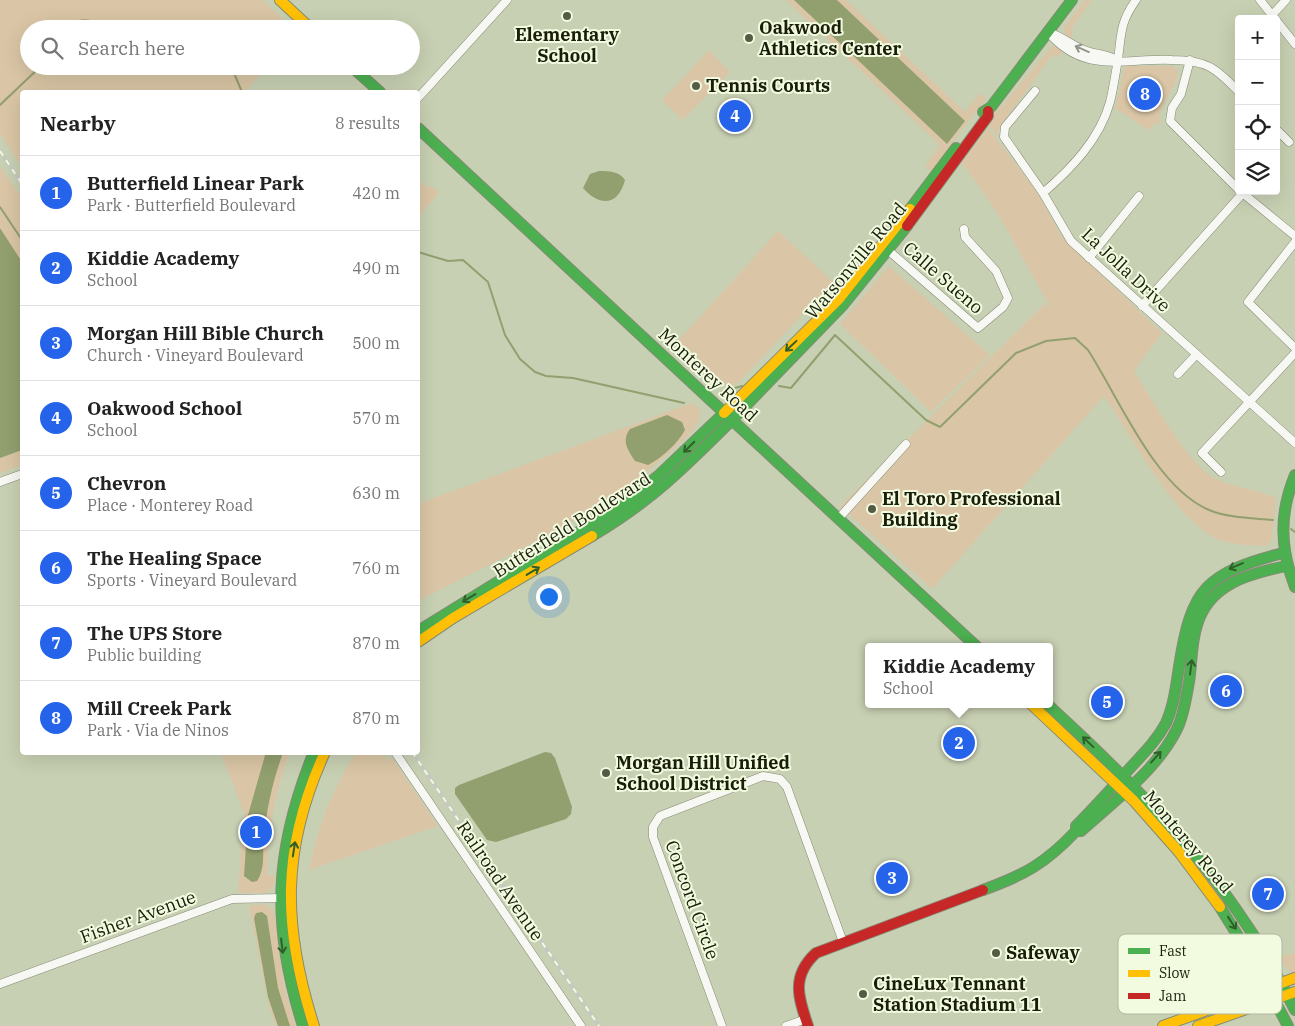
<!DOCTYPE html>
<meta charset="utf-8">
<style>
:root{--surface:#fff;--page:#f2f2f2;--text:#222;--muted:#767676;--line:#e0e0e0;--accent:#2563eb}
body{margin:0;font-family:"IBM Plex Serif",serif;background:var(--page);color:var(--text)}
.controls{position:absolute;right:15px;top:15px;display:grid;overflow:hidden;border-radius:5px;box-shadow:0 5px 20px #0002}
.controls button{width:45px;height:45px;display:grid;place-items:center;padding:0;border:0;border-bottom:1px solid var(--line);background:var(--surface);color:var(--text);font:25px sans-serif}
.you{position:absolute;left:548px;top:596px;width:18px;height:18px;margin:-12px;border:4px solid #fff;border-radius:50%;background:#1a73e8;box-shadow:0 0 0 8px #1a73e833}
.badge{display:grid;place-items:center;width:32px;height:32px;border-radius:50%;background:var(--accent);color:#fff;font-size:16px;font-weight:700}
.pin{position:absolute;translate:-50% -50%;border:2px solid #fff;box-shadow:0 1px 5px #0006}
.popup{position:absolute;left:865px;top:643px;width:188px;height:65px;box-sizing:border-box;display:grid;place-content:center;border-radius:5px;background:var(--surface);filter:drop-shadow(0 1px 4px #0005);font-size:16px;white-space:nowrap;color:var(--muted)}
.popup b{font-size:19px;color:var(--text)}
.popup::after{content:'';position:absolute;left:50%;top:100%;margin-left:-10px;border:10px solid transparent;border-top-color:var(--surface)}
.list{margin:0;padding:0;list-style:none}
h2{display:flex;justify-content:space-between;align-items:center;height:65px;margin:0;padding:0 20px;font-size:21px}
h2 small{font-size:16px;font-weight:400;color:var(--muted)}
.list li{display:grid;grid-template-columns:32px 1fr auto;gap:15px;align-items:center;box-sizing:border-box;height:75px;padding:0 20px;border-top:1px solid var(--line)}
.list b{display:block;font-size:19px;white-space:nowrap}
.list p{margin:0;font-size:16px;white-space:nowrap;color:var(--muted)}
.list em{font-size:16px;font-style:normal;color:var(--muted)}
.icon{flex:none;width:28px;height:28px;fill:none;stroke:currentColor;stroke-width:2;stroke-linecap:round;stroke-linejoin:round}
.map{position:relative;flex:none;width:1295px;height:1026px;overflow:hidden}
.search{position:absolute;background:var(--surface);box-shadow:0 5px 20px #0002;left:20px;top:20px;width:400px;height:55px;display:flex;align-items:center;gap:12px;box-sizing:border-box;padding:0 18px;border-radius:28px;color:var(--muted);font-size:19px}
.panel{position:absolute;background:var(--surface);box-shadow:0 5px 20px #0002;left:20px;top:90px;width:400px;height:665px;border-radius:5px}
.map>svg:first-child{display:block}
</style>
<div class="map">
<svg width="1295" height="1026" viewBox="0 0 1295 1026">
<rect width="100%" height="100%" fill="#c8d0b3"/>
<g fill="#dac6a6">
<path d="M0 0H263L293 29H29V66H267L245 92H22V168L0 134Z"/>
<path d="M786 0H846L965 112 980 93 986 98 931 171 925 166 940 145Z"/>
<path d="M1085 0H1092L1073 26 1071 40 1064 32 1065 26Z"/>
<path d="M1053 45 1063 50 1057 58 1052 55 999 128 998 136 987 124Z"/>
<path d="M709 50 730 72 683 120 662 100Z"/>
<path d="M1125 66H1173L1178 71C1176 88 1163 102 1159 118L1162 122 1155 124 1148 130 1115 108Z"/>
<path d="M988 128 1037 192 1062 237 1162 333 1134 371C1152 399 1187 463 1214 478 1234 488 1256 489 1276 498L1272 539 1267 546C1251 545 1232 545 1217 539 1175 520 1131 435 1104 396L932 589 840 506 1046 303 1052 310 998 214 966 168 961 164Z"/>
<path d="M0 166 22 198V465L0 473Z"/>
<path d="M418 178 427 188 430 185 439 193 418 217Z"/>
<path d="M778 231 833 282 736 385H723L676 343Z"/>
<path d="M889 266 990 355 931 412 840 324Z"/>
<path d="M692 403 701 411C699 429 680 443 667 455 590 522 506 554 418 601V504Z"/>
<path d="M221 753H290C274 792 268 833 267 875L275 876 274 886 267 893H238L244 813Z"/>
<path d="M356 753H383L388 761 392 758 438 826 309 870C318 828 332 789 356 753Z"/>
<path d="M249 905H266L274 911 284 987 296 1026H276L270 1010Z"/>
<path d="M1295 953V973L1292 974 1278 957Z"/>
</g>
<g fill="#929f6e">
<path d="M794 0H837L965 121 947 144Z"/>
<path d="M599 171C609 171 619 171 625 180 618 206 600 207 583 188L590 174Z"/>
<path d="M0 228 22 262V450L0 458Z"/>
<path d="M667 415 682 422 685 430C678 443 662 458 648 465L635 461C628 450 621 441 630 429Z"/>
<path d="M266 752 283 753C273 780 267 807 264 836 262 851 266 868 257 881L252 882 244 876 248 815Z"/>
<path d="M545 752 551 753 555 758 572 807 571 814 566 819 496 842 487 840 455 794V788L459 785Z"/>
<path d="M262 912 267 916 278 988 290 1026H278L268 997 254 918 256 913Z"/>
</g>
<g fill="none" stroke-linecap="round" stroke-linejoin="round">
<g stroke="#929f6e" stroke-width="2">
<path d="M61 29C75 20 89 15 103 29"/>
<path d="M141 66 153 70 163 66"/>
<path d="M231 66 242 92"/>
<path d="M0 105 41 66"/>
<path d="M0 207 22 240"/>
<path d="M418 252 448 261 463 260 488 282 505 335 520 359 535 372 546 376 573 378 684 403"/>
<path d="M779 386 791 388 835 335 926 420 940 427 1016 353 1046 341 1075 338 1088 350C1119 398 1155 487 1209 510 1228 518 1252 518 1273 520"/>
<path d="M721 392 742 386"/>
<path d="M1291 529 1295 532"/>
</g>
<defs>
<g id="street">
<path d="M1260 0 1295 44"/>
<path d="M1273 14 1286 0"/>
<path d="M1048 32C1084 75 1123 58 1172 60 1185 60 1198 61 1210 67 1221 73 1230 83 1239 92"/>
<path d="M1048 32C1063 36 1073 47 1087 51 1099 55 1108 54 1118 61"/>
<path d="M1190 60 1181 94 1172 108 1170 121 1239 190"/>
<path d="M1035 91 1005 127 1004 137 1043 193 1071 241 1295 443"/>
<path d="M418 98 507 0"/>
<path d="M1276 129 1289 142"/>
<path d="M1240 191 1295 236"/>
<path d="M1043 193C1071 169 1100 139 1110 102 1113 90 1115 77 1117 65 1122 37 1118 25 1136 0"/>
<path d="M1295 242 1248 302 1295 348"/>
<path d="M889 251 978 328 1003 307 1008 298 996 271 965 237 964 229"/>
<path d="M1089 258 1139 196"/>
<path d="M1142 306 1242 194"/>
<path d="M1178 374 1196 355"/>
<path d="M1221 472 1202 453 1295 353"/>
<path d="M0 482 22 474"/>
<path d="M839 518 906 444"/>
<path d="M395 752 581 1026"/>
<path d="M0 984 232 899 285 898"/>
<path d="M722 1026 653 837V827L660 816 763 776 780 779 787 787 843 942"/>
<path d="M786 1026 806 1019"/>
</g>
<g id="fast">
<path d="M351 66 380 92"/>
<path d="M983 112 991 107 1072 0"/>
<path d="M418 128 732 420C685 467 650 502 592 536"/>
<path d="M910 209 956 148"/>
<path d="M907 226 843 305 732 420 977 647"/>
<path d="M1295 475C1279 514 1280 548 1295 587"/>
<path d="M418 631 624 504 658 476 724 413"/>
<path d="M1047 704C1120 771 1192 841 1246 924 1265 951 1280 981 1295 1010"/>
<path d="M1076 831H1081C1115 800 1156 771 1177 729 1184 715 1186 698 1189 682 1192 663 1191 643 1197 625 1209 584 1248 574 1286 566"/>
<path d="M983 890C1024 875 1045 864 1076 831V826C1095 807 1113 787 1131 767 1144 753 1157 740 1166 723 1174 705 1176 686 1179 667 1191 588 1206 573 1283 553"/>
<path d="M1220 907 1256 965 1288 1026"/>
<path d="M303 1026C271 925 274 850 314 752"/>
</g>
<g id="slow">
<path d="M280 0 311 29"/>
<path d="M724 413 839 299 910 209"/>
<path d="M418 642 453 618 592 536"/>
<path d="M1031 704 1134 801 1179 852 1220 907"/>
<path d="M314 1026C282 926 281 848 325 752"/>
<path d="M1163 1026 1295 978"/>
<path d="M1198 1026 1295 992"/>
</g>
<g id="jam">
<path d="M907 226 988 116V111"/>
<path d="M808 1026C798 997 791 976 816 953L983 890"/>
</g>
</defs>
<use href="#street" stroke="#858b74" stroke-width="9"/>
<use href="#fast" stroke="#858b74" stroke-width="12"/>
<use href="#slow" stroke="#858b74" stroke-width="12"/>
<use href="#jam" stroke="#858b74" stroke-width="12"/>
<use href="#street" stroke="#f7f8f4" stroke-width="8"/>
<use href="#fast" stroke="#4caf50" stroke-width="10"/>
<use href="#slow" stroke="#ffc107" stroke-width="10"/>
<use href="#jam" stroke="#c62828" stroke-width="10"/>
<defs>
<g id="rail">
<path d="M0 151 22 184"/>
<path d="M412 752 599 1026"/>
</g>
</defs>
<use href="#rail" stroke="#c6c9c0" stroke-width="4"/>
<use href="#rail" stroke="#f2fadf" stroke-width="2" stroke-dasharray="5.5" stroke-linecap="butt"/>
</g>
<defs><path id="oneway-shaft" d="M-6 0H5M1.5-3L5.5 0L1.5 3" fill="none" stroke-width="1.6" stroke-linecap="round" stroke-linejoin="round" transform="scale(1.25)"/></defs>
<use stroke="#93968a" href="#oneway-shaft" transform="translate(1082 49) rotate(-156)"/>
<g stroke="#305f29">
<use href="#oneway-shaft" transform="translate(791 346) rotate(137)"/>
<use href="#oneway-shaft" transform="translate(689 447) rotate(135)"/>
<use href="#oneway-shaft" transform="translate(1236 566) rotate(157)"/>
<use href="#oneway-shaft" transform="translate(533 571) rotate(-31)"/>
<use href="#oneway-shaft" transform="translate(469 598) rotate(149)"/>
<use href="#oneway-shaft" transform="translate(1191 667) rotate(-82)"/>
<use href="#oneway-shaft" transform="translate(1088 742) rotate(-137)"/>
<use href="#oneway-shaft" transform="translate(1156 757) rotate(-48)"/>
<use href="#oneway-shaft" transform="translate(294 849) rotate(-81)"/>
<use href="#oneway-shaft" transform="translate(1232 923) rotate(57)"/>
<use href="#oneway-shaft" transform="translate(282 946) rotate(83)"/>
</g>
<g fill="#565c44" stroke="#f2fadf" stroke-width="2">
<circle cx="567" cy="16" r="5"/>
<circle cx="749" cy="38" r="5"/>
<circle cx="696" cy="86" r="5"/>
<circle cx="872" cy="509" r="5"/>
<circle cx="606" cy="773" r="5"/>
<circle cx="996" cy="953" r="5"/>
<circle cx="863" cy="994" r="5"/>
</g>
<g text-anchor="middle" stroke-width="4" stroke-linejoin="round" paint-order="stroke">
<g font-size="18" font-weight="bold" fill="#191e09" stroke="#f2fadf" text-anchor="start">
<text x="759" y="34">Oakwood<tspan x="759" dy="21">Athletics Center</tspan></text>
<text x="567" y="41" text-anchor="middle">Elementary<tspan x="567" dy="21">School</tspan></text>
<text x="706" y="92">Tennis Courts</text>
<text x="882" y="505">El Toro Professional<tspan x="882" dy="21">Building</tspan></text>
<text x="616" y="769">Morgan Hill Unified<tspan x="616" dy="21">School District</tspan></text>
<text x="1006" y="959">Safeway</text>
<text x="873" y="990">CineLux Tennant<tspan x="873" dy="21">Station Stadium 11</tspan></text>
</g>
<g font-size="18" fill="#191e09" stroke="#f2fadf">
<text transform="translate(856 261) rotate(-50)" y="6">Watsonville Road</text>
<text transform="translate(1126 270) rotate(43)" y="6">La Jolla Drive</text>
<text transform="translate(943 278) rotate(41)" y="6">Calle Sueno</text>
<text transform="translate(708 375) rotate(43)" y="6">Monterey Road</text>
<text transform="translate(572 525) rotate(-32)" y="6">Butterfield Boulevard</text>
<text transform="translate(1188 842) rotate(50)" y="6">Monterey Road</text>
<text transform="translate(500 881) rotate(56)" y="6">Railroad Avenue</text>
<text transform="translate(692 900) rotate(70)" y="6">Concord Circle</text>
<text transform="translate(138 917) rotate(-20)" y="6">Fisher Avenue</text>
</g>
</g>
<rect x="1118" y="934" width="164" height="80" rx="8" fill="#f2fadf" stroke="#b1b89f" stroke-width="1"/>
<rect x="1128" y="948" width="22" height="6" fill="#4caf50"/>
<rect x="1128" y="970" width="22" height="7" fill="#ffc107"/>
<rect x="1128" y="993" width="22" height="6" fill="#c62828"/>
<g font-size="14" fill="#191e09">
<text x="1159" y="956">Fast</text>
<text x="1159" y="978">Slow</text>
<text x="1159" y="1001">Jam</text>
</g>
</svg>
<div class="controls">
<button>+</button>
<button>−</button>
<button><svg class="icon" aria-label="locate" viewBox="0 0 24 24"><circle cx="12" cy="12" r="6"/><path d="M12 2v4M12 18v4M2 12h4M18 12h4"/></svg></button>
<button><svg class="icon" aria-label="layers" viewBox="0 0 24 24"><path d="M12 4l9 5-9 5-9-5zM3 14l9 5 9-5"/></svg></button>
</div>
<div class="you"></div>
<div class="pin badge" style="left:256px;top:832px">1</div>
<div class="pin badge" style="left:959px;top:743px">2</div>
<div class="popup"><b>Kiddie Academy</b>School</div>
<div class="pin badge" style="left:892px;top:878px">3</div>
<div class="pin badge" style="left:735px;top:116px">4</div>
<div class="pin badge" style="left:1107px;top:702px">5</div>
<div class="pin badge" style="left:1226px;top:691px">6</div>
<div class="pin badge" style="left:1268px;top:894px">7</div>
<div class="pin badge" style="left:1145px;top:94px">8</div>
<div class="search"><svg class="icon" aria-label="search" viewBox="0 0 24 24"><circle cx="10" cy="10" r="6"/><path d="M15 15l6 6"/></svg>Search here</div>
<section class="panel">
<h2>Nearby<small>8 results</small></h2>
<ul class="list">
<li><span class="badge">1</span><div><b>Butterfield Linear Park</b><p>Park · Butterfield Boulevard</p></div><em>420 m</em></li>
<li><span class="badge">2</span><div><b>Kiddie Academy</b><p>School</p></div><em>490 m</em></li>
<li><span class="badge">3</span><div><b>Morgan Hill Bible Church</b><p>Church · Vineyard Boulevard</p></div><em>500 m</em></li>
<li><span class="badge">4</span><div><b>Oakwood School</b><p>School</p></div><em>570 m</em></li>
<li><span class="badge">5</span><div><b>Chevron</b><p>Place · Monterey Road</p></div><em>630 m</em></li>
<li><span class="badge">6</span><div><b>The Healing Space</b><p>Sports · Vineyard Boulevard</p></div><em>760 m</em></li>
<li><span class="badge">7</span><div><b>The UPS Store</b><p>Public building</p></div><em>870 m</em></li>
<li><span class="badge">8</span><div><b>Mill Creek Park</b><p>Park · Via de Ninos</p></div><em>870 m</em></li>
</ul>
</section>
</div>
